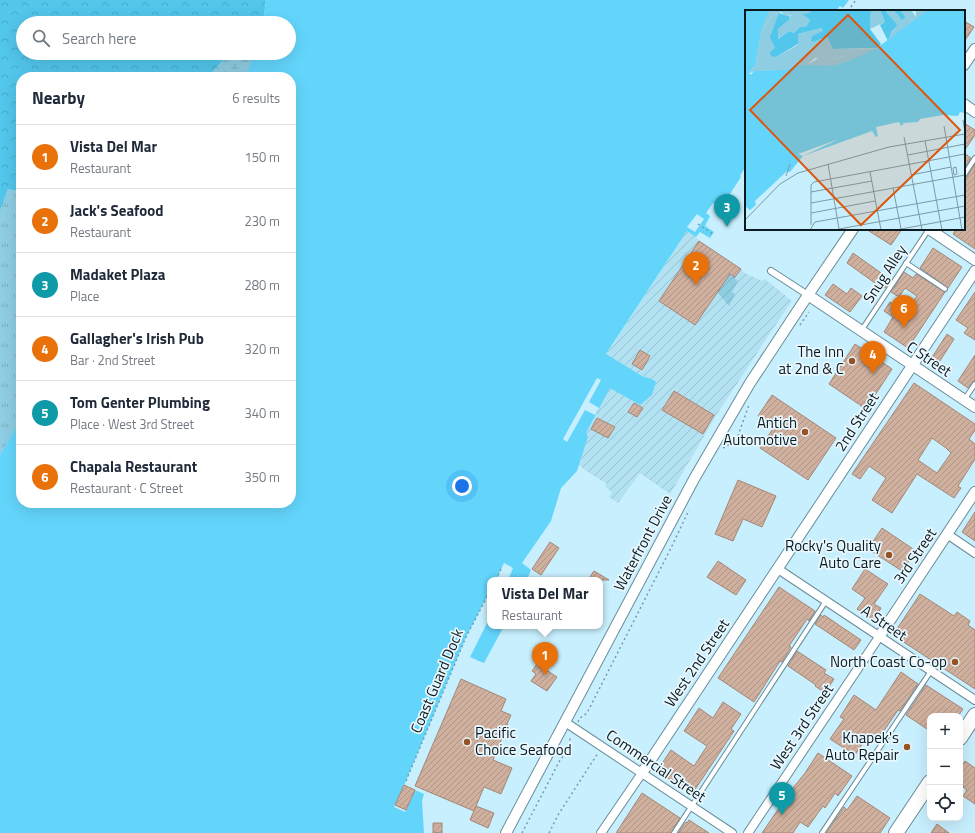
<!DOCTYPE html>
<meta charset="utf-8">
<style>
:root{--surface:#fff;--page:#f2f2f3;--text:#1f2937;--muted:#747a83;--line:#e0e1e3;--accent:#7c3aed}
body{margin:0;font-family:"Titillium Web",sans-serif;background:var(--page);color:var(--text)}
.controls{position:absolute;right:12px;bottom:12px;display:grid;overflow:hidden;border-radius:8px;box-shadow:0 4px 16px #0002}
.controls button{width:36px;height:36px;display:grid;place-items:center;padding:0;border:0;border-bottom:1px solid var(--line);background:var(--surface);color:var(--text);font:20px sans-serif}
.you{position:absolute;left:462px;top:486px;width:14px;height:14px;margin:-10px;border:3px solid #fff;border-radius:50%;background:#1a73e8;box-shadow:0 0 0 6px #1a73e833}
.badge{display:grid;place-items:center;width:26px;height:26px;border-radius:50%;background:var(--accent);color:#fff;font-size:13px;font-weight:700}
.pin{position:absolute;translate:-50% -33px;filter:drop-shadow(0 1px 2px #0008)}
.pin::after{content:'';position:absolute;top:21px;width:14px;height:12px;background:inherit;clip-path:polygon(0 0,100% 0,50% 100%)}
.popup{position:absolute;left:487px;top:577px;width:116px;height:52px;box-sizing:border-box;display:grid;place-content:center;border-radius:8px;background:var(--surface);filter:drop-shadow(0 1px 3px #0005);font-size:13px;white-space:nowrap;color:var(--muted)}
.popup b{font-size:15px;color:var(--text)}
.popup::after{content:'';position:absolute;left:50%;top:100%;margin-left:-8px;border:8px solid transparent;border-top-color:var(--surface)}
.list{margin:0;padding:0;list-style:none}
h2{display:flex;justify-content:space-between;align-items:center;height:52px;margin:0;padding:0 16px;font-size:17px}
h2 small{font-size:13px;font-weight:400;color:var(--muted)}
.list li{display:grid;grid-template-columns:26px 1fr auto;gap:12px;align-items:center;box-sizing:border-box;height:64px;padding:0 16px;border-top:1px solid var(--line)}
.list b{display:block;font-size:15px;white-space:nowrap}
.list p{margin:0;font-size:13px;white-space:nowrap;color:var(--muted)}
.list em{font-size:13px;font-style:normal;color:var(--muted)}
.icon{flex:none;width:22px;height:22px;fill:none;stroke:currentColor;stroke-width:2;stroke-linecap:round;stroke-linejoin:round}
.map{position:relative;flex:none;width:975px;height:833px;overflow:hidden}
.search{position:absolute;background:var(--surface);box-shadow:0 4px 16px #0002;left:16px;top:16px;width:280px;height:44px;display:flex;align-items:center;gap:10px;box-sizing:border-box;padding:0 14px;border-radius:22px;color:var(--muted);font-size:15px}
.panel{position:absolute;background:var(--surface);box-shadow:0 4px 16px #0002;left:16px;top:72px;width:280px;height:436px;border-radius:16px}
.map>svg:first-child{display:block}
</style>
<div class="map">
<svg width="975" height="833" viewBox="0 0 975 833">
<defs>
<pattern id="industrial-furrows" width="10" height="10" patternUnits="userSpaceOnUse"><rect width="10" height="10" fill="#b2e1f2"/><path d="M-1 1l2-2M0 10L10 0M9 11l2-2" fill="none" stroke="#98c0cf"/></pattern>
<pattern id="grass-tufts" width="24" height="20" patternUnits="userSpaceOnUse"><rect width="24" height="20" fill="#8fcde3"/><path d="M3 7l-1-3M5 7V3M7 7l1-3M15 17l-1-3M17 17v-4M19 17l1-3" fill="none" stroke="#7aafc2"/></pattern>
<pattern id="forest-crowns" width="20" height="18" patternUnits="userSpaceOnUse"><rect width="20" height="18" fill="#52c6eb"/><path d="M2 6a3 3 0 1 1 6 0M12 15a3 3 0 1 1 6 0" fill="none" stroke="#46aac9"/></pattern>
<pattern id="wetland-marsh" width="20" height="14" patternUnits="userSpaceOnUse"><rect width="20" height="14" fill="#8fcde3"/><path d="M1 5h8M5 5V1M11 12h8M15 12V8" fill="none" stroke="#7aafc2"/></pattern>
<pattern id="garden-furrows" width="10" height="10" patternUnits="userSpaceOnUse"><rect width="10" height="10" fill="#8fcde3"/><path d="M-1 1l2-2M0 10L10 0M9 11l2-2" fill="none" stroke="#7aafc2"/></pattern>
<pattern id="building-hatch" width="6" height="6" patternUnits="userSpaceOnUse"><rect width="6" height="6" fill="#cfaf9d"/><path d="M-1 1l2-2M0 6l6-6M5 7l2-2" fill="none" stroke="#b09687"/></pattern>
</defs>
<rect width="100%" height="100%" fill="#c8effe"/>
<path fill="url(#industrial-furrows)" d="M687 231 696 237 699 241 741 269 745 273 762 281 765 279 792 301 766 339 752 361 717 414 670 494 640 473 618 503 609 497 612 492 605 487 607 484 585 470 579 465 588 437 586 433 610 387 640 405 652 379 642 376 606 355Z"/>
<path fill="url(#grass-tufts)" d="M8 189 21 192V421L0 455V211Z"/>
<path fill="url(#forest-crowns)" d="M0 0H266L264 16 246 18 245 23H23V53H230L208 77H21V192L8 189 0 211Z"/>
<path fill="url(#wetland-marsh)" d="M230 53H286L277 77H208Z"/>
<path fill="url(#garden-furrows)" d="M729 274 738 281 732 292 735 294 729 306 717 292Z"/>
<path fill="#63d5fb" d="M266 0H849L843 8 840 6 836 11H746V166L740 176 741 177 728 197 724 196 718 206 713 203 706 213 710 216 705 226 714 232 710 238 700 232 696 237 687 231 606 354 642 376 652 379 656 382 652 395 640 405 610 388 586 433 588 437 577 471 561 488 551 521 522 563 531 570 527 580H490V626H504L484 663 476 660 426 794V833H0V455L19 423 21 421V503H291V77H245L247 75 254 53H289V23H263Z"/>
<g fill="#c8effe">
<path d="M697 214 704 219 695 232 687 227Z"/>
<path d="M597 378 601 380 589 402 599 408 595 415 585 410 567 442 563 439Z"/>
<path d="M504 563 513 568 508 580H496Z"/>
<path d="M490 591V617L470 657 477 660 426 794 428 795 427 799 428 833H424L422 801 424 794 415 790 405 812 394 807 406 781 466 637Z"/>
</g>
<g fill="url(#building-hatch)" stroke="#a58776" fill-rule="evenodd">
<path d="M964 21 974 27 964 42Z"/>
<path d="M964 123 975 130V135L964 151Z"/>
<path d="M964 153 971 158 964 169Z"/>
<path d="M975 164V249L953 234 956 229H964V178L967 177Z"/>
<path d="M866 229H902L891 245Z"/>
<path d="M699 241 741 269 735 277 730 274 695 325 659 301Z"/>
<path d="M933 248 962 267 948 288 920 268Z"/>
<path d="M853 253 891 280 885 288 883 287 882 288 847 263Z"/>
<path d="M904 272 913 278 916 274 945 292 908 348 884 332 893 317 884 311 890 302 906 312 917 296 905 288 899 297 891 292Z"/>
<path d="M833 284 847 294 851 288 862 296 850 312 825 295Z"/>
<path d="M975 292V340L964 333 968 328 956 320Z"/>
<path d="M947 334 954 339 936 367 929 362Z"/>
<path d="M855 344 892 369 866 409 829 384Z"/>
<path d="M640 350 650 356 642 370 632 364Z"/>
<path d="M975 355V381L972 382 968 388 958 381Z"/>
<path d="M914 383 975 424V430L969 439 975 444V459L958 486 961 488 954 498 917 474 892 513 872 500 886 478 869 466 860 479 852 474ZM932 438 946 448 951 453 937 473 918 460Z"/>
<path d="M674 391 714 415 703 434 662 410Z"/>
<path d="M772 395 836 438 808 480 760 448 774 427 758 416Z"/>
<path d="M634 403 643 408 637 417 628 412Z"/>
<path d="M597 418 615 427 608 438 591 429Z"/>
<path d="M738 480 776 496 762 527 743 519 733 541 715 534Z"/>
<path d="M975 512V541L962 532Z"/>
<path d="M882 528 916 551 902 571 868 549Z"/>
<path d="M550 542 559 548 541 575 532 569Z"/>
<path d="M718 561 746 580 736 595 707 577Z"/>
<path d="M865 569 888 584 874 604 881 608 874 620 857 609 865 598 852 589Z"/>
<path d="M594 571 609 580H588Z"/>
<path d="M779 587 815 611 809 621 807 619 789 646 791 647 782 662 780 661 754 702 718 678Z"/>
<path d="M920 594 954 616 957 612 970 621 968 625 975 630V689L893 635Z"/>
<path d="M821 615 823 617 824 615 861 640 854 650 815 624Z"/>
<path d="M797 651 826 670 824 673 834 679 825 693 815 686 816 685 788 666Z"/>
<path d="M537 664 557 677 547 691 531 681 536 674 532 671Z"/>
<path d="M901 672 918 684 900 711 898 710 877 741 868 735 855 755 830 739 844 719 840 717 854 695 876 710Z"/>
<path d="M461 679 506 699 501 711 511 715 507 724H508L493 760 512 768 501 794 484 787 474 811 415 786Z"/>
<path d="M926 685 963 709 958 716H930V731L906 715Z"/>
<path d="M723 702 741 714 731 729 734 731 692 794 657 771 671 750 694 766 707 746 684 731 699 708 713 718Z"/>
<path d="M818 753 852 776 838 796 835 793 825 808 823 806 808 827 800 822 793 833H762L779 808 793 788 805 773Z"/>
<path d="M965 761 975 768V804L963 796 967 790 963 787 964 786 960 783V769Z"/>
<path d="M404 785 415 790 406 810 395 805Z"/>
<path d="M642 793 680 818 671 833H616Z"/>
<path d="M857 796 890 818 880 833H826L844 807 847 810Z"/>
<path d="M476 806 494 813 488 828 470 820Z"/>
<path d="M689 820 709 833H678L686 822 687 823Z"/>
<path d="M433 823H442V832L433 833Z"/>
<path d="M937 824 949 833H931Z"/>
</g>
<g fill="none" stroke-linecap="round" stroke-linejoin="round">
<defs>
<g id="service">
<path d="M964 175 975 158"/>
<path d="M906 263 945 289"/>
<path d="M861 331 929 229"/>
<path d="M964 400 975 384"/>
<path d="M674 833 826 601"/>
<path d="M822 833 931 671"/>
</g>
<path id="pedestrian" d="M771 271 808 295"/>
<g id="minor">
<path d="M947 534 975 553"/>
<path d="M778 569 975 700"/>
<path d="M565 722 732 833"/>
<path d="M601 833 642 773"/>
<path d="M748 833 879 637"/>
</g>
<g id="tertiary">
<path d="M964 65 975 49"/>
<path d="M964 104 975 112"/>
<path d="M929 229 975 260"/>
<path d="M808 295 975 407"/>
<path d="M879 637 975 492"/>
<path d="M642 773 975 271"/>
<path d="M506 833 694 479 750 383 808 295 853 229"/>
</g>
<g id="trunk">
<path d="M960 738 975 715"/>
<path d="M896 833 930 782"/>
</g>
</defs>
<use href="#service" stroke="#698d9a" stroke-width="6"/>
<use href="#pedestrian" stroke="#698d9a" stroke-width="8"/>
<use href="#minor" stroke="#698d9a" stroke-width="10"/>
<use href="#tertiary" stroke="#698d9a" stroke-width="12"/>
<use href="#trunk" stroke="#698d9a" stroke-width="16"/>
<g stroke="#7c9aa5" stroke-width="1.5" stroke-dasharray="2 3" stroke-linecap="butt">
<path d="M848 11 856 0"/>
<path d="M698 224 713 234"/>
<path d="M729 274 736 279"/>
<path d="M800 325 809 312"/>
<path d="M723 448 736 441 749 405"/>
<path d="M496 580 501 569"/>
<path d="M578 722 580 718 587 713 671 548 689 510"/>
<path d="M406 781 466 637 490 591"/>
<path d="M442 833V832"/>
<path d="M522 833 560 760 569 749 570 738 571 736"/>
<path d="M549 833 558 815 598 753"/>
</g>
<use href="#service" stroke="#fff" stroke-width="4"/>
<use href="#pedestrian" stroke="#fff" stroke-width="6"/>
<use href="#minor" stroke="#fff" stroke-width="8"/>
<use href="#tertiary" stroke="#fff" stroke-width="10"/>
<use href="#trunk" stroke="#fff" stroke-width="14"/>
</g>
<g fill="#965225" stroke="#e9f8fe" stroke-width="1.5">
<circle cx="852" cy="361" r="4"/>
<circle cx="805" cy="432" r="4"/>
<circle cx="889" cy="555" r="4"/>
<circle cx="955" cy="662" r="4"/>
<circle cx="467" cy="742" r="4"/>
<circle cx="907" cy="747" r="4"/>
</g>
<g text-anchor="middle" stroke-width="3.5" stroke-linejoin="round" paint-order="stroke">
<g font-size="15" fill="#0b1a1f" stroke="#e9f8fe">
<text transform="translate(885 274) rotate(-57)" y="5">Snug Alley</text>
<text transform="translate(929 359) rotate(34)" y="5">C Street</text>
<text transform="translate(857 422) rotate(-57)" y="5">2nd Street</text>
<text transform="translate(643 543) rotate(-62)" y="5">Waterfront Drive</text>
<text transform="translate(915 556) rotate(-56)" y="5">3rd Street</text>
<text transform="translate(884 623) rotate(34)" y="5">A Street</text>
<text transform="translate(697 663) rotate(-56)" y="5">West 2nd Street</text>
<text transform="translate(437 681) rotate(-67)" y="5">Coast Guard Dock</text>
<text transform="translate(802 727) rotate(-56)" y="5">West 3rd Street</text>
<text transform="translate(656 766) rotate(34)" y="5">Commercial Street</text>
</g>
<g font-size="15" fill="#0b1a1f" stroke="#e9f8fe" text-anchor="end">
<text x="844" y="357">The Inn<tspan x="844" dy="17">at 2nd &amp; C</tspan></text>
<text x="797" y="428">Antich<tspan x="797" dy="17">Automotive</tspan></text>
<text x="881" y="551">Rocky's Quality<tspan x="881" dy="17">Auto Care</tspan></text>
<text x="947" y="667">North Coast Co-op</text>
<text x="475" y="738" text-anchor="start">Pacific<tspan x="475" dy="17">Choice Seafood</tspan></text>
<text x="899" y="743">Knapek's<tspan x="899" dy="17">Auto Repair</tspan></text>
</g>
</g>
<g transform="translate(745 10)">
<rect width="220" height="220" fill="#c8effe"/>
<path d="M126 0H135L140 12 125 19ZM34 3 29 33 31 47 53 35V24L76 18 78 21 74 24 67 26 76 30 82 27 88 39H98V46L88 50 70 48 62 55 39 60 9 61 4 64 10 55 16 21 26 7ZM56 3 65 10 61 17H55L49 23 44 21 32 29 33 19 44 10V6Z" fill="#8fcde3"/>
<path d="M65 0H126L125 19 136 34 132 38 88 39 82 27 68 32 66 31 67 26 78 21 76 18 53 24V34L31 47 26 46 25 42 30 38 25 27 34 3 44 6V10L33 19V29L44 21 49 23 55 17H61L65 10 56 3H65ZM135 0H156L161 7 147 21 143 31 135 15 140 12Z" fill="#52c6eb"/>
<path d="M10 0H65V3L41 6 36 2 26 7 16 21 10 55 4 63 6 65 9 61 39 60 62 55 75 47 88 50 98 46V39L132 38 143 30 147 21 161 7 171 10V0H191L144 34 0 98Z" fill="#8fcde3"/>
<path d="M143 0H149L164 19 159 23 141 2ZM155 0H166L174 11 167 16Z" fill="#8fcde3"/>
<path d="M0 0H24L16 21 10 55 4 63 6 65 9 61 39 60 55 55 87 56 104 51 132 38 182 1 220 0V103L215 102 213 106 198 105 175 109 173 112 159 113 156 116 154 112 131 117 133 126 131 127 127 121 58 146 45 162 42 161 10 191 11 195 5 200 0 196Z" fill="#63d5fb"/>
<path d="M94 129 58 146 48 155 58 146 53 144Z" fill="#c8effe"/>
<path fill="none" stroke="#7c9aa5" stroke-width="1" d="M218 110 220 122M199 116 217 220M159 127 177 220M180 131 197 220M163 145 220 134M83 154 94 219M211 157 212 164 209 165 208 158ZM125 162 136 220M166 165 206 157M41 166 45 154M148 178 156 219M66 182 127 171M66 193 220 165M66 203 130 191M0 210 35 174 53 163 144 137 220 124M66 215V175L69 172 220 144M94 219 220 196M65 220 70 212 220 185M151 220 220 207"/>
<path fill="#dd560d" fill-opacity="0.15" stroke="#dd560d" stroke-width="2" d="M103 5 215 120 116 215 5 100Z"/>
<rect width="220" height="220" fill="none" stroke="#0b1a1f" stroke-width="2"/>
</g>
</svg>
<div class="controls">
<button>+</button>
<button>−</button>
<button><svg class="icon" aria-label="locate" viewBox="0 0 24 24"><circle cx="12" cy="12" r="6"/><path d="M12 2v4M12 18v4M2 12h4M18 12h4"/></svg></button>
</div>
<div class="you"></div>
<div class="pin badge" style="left:545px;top:675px;background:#e8710a">1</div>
<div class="popup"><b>Vista Del Mar</b>Restaurant</div>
<div class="pin badge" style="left:696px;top:285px;background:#e8710a">2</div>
<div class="pin badge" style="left:727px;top:227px;background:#0f9aa8">3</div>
<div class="pin badge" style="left:873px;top:374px;background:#e8710a">4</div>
<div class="pin badge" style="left:782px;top:815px;background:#0f9aa8">5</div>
<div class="pin badge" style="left:904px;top:328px;background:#e8710a">6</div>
<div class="search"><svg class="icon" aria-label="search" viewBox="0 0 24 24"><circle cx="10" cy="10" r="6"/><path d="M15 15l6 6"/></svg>Search here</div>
<section class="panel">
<h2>Nearby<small>6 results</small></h2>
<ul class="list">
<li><span class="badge" style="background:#e8710a">1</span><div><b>Vista Del Mar</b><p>Restaurant</p></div><em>150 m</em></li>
<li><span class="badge" style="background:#e8710a">2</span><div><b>Jack's Seafood</b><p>Restaurant</p></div><em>230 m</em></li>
<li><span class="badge" style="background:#0f9aa8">3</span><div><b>Madaket Plaza</b><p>Place</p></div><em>280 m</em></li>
<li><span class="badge" style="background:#e8710a">4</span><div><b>Gallagher's Irish Pub</b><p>Bar · 2nd Street</p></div><em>320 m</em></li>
<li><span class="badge" style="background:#0f9aa8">5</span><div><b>Tom Genter Plumbing</b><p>Place · West 3rd Street</p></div><em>340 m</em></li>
<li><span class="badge" style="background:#e8710a">6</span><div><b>Chapala Restaurant</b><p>Restaurant · C Street</p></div><em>350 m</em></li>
</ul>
</section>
</div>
